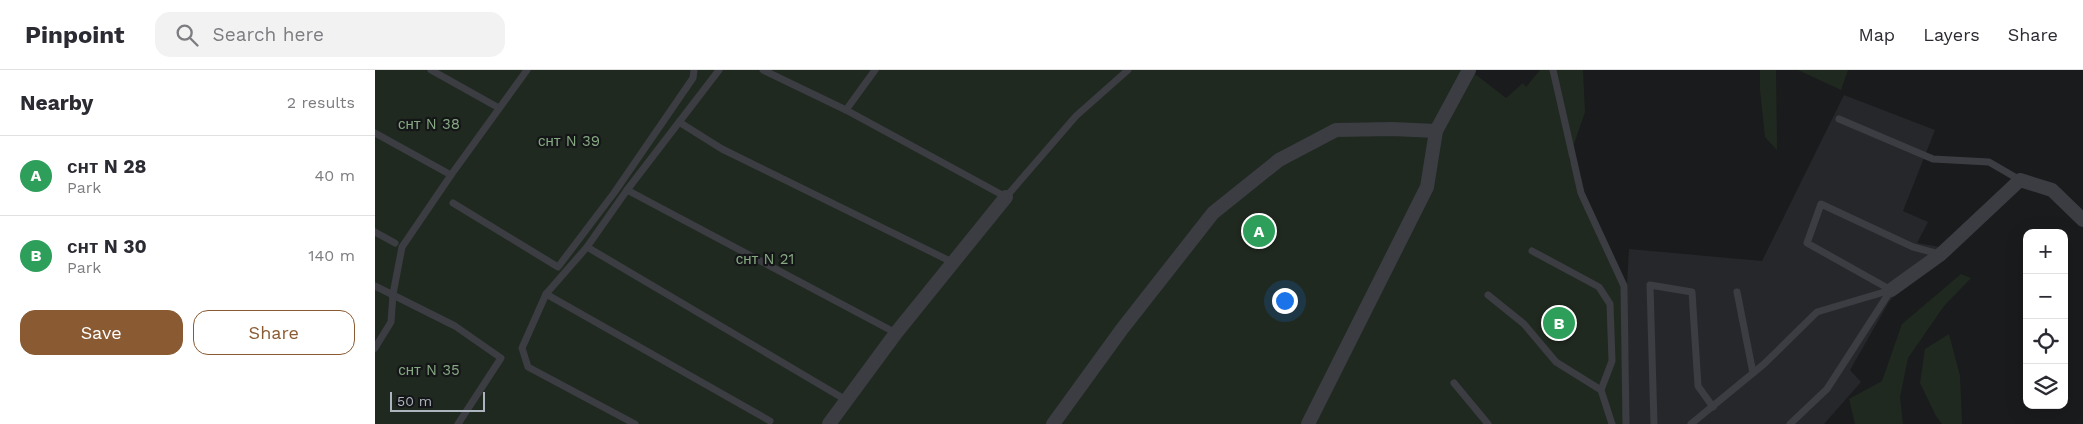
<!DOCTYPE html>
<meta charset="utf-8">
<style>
:root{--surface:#fff;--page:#f2f2f3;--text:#2b2b33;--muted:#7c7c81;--line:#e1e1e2;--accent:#8a5b32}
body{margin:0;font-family:"Work Sans",sans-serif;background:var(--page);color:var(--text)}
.controls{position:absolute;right:15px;bottom:15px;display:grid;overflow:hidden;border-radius:10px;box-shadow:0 5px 20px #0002}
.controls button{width:45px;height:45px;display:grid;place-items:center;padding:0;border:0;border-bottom:1px solid var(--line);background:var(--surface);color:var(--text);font:25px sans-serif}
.scale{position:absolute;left:15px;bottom:12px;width:95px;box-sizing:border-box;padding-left:5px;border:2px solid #acb4bd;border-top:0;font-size:14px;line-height:18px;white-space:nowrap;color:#acb4bd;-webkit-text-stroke:4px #151618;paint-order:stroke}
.you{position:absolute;left:909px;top:230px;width:18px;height:18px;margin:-12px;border:4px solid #fff;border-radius:50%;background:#1a73e8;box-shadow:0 0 0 8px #1a73e833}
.badge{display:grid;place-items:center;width:32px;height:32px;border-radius:50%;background:var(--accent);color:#fff;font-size:16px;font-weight:700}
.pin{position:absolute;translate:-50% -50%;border:2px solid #fff;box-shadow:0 1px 5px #0006}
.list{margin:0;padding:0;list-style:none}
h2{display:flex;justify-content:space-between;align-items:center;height:65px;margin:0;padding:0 20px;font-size:21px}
h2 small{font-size:16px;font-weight:400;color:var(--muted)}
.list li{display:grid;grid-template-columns:32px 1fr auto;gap:15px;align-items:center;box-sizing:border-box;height:80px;padding:0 20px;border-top:1px solid var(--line)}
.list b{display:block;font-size:19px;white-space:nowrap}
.list p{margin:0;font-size:16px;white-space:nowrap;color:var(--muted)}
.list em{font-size:16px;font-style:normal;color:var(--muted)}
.actions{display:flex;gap:10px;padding:15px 20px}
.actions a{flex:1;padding:11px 0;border:1px solid var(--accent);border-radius:15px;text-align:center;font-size:18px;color:var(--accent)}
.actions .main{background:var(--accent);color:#fff}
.icon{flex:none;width:28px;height:28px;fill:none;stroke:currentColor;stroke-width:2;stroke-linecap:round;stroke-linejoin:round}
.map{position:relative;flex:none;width:1708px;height:354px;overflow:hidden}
header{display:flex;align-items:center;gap:30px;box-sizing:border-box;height:70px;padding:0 25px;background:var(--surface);border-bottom:1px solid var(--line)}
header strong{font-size:24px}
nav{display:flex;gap:28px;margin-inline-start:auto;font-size:18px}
.search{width:350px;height:45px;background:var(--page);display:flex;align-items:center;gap:12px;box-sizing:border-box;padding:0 18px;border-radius:15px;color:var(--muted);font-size:19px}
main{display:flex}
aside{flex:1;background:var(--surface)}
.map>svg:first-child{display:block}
</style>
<header>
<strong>Pinpoint</strong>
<div class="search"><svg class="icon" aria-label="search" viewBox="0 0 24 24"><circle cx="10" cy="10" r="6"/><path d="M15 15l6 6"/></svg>Search here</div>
<nav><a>Map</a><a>Layers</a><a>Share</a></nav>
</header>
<main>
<aside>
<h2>Nearby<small>2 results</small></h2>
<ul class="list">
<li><span class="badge" style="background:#2e9e5b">A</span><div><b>снт N 28</b><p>Park</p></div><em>40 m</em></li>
<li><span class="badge" style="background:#2e9e5b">B</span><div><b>снт N 30</b><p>Park</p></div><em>140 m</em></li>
</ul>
<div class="actions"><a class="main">Save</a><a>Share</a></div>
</aside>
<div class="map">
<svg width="1708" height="354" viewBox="0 0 1708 354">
<rect width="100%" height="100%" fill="#1a1b1d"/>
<path fill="#26272a" d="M1469 25 1560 60 1528 141 1553 152 1542 173 1565 177 1550 189 1514 232 1475 300 1486 312 1449 354H1254L1252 214 1254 179 1387 191Z"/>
<g fill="#202920">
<path d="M0 0H1095L1131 28 1148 13 1151 17 1165 0H1208L1210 42 1194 89 1252 214 1254 354H0Z"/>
<path d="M1385 0H1401L1402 80 1390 67 1385 20Z"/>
<path d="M1423 0H1473L1466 20Z"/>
<path d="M1586 204 1596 208 1569 236 1533 288 1525 327 1528 354H1480L1474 329 1507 311 1527 254Z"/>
<path d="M1574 264 1585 306 1587 354H1567L1561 346 1545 313 1550 279Z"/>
</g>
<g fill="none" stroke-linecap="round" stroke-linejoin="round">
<g stroke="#3b3d42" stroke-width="7">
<path d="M56 0 124 38"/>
<path d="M388 0 471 40 631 127 701 46 753 0"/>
<path d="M1178 0 1206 123 1249 216 1251 354"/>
<path d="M471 40 500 0"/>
<path d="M1464 49 1558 89 1614 92 1645 110"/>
<path d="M304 52 347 79 577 192"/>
<path d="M0 63 76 105"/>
<path d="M252 120 521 263"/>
<path d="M78 133 183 197 239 123 318 8 319 0"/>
<path d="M0 162 20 173"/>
<path d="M212 177 471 330"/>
<path d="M1157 181 1224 217 1235 234 1237 291 1226 320"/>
<path d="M0 216 80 256 126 288 83 354"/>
<path d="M1516 220 1432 173 1446 134 1538 177 1564 184"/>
<path d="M1362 222 1378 303"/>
<path d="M171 224 395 351"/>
<path d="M1113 225 1149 254 1181 292 1226 320 1237 354"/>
<path d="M0 278 16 252 18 224 27 177 76 105 152 0"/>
<path d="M1079 313 1113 354"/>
<path d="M260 354 153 297 147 278 171 224 212 177 252 120 344 0"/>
<path d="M1279 354 1275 215 1317 222 1323 316 1338 337"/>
<path d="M1316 354 1389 294 1442 242 1516 220"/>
<path d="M1415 354 1452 319 1516 220"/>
</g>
<g stroke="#3b3d42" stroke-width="14">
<path d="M1516 220 1566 184 1645 110 1677 120 1708 150"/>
<path d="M454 354 521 263 631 127"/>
<path d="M678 354 747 259 838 143 904 90 961 60 1017 59 1061 61"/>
<path d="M933 354 1052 117 1061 61 1094 0"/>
</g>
</g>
<g text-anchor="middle" stroke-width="4.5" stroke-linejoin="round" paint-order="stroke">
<g font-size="15" fill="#86a982" stroke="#151618">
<text x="54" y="59">снт N 38</text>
<text x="194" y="76">снт N 39</text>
<text x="390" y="194">снт N 21</text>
<text x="54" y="305">снт N 35</text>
</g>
</g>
</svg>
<div class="controls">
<button>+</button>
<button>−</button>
<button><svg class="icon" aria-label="locate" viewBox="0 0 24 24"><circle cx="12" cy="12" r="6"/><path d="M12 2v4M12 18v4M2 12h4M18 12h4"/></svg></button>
<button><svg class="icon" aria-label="layers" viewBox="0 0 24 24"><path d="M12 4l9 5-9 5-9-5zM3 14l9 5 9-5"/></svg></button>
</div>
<div class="scale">50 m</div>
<div class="you"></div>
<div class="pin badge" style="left:884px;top:161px;background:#2e9e5b">A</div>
<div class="pin badge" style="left:1184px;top:253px;background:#2e9e5b">B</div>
</div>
</main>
